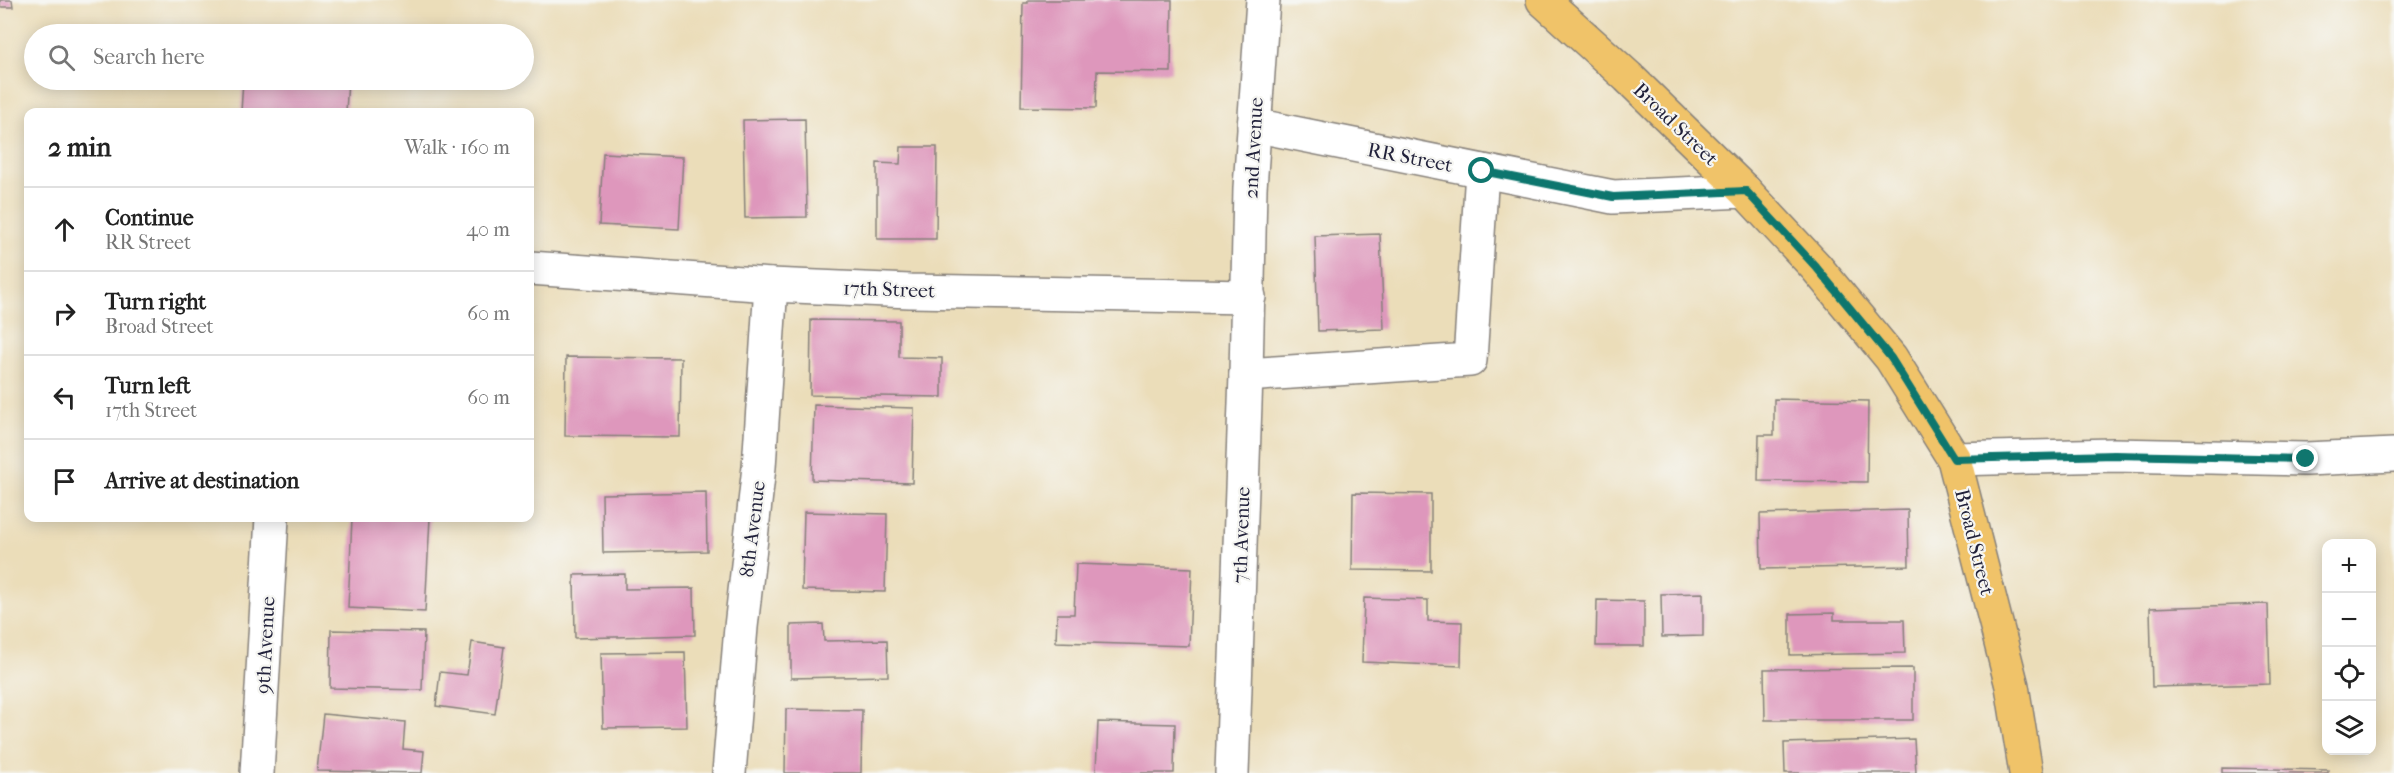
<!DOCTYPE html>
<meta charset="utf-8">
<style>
:root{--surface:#fff;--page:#f2f2f2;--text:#222;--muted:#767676;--line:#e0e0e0}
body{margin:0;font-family:"IM FELL French Canon",serif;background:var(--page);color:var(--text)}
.controls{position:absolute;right:18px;bottom:18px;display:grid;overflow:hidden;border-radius:12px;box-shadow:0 3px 15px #0003}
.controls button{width:54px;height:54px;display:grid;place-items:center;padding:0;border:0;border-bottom:2px solid var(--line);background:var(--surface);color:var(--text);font:30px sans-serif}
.stop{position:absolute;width:18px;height:18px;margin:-14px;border:4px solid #0f766e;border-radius:50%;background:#fff}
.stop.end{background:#0f766e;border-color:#fff;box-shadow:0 2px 6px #0008}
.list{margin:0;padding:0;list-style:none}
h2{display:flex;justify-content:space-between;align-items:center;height:78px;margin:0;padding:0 24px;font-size:26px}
h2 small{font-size:20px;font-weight:400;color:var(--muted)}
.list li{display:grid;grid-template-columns:39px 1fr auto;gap:18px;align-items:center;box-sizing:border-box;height:84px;padding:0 24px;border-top:2px solid var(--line)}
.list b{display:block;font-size:22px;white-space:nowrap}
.list p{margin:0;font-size:20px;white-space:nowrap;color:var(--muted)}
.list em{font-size:20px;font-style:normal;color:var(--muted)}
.icon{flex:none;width:33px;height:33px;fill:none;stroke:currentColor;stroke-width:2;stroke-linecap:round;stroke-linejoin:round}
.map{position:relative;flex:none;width:2394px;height:773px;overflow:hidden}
.search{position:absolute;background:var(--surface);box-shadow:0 3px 15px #0003;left:24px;top:24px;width:510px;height:66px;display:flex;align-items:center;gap:15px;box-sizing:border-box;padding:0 21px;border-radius:33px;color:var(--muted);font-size:22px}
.panel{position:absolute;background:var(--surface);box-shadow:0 3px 15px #0003;left:24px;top:108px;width:510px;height:414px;border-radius:12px}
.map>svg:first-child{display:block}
</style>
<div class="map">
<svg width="2394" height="773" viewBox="0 0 2394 773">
<rect width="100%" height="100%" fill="#f6f6f2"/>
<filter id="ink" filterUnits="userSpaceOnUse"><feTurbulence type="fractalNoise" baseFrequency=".0167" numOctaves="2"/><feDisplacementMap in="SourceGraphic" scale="12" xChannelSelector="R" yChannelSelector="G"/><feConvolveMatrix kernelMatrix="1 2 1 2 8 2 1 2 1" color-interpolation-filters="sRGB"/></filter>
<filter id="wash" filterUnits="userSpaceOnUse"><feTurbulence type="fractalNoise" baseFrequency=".008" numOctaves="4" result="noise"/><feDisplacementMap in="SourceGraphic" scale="24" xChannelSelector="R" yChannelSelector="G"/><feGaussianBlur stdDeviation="1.35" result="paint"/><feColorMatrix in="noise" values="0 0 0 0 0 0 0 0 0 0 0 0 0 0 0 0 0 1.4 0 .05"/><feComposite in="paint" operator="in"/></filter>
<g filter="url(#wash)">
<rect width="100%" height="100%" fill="#ebddb9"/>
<g id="blocks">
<g fill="#de97bc">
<path d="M0 0H12L13 7H0Z"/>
<path d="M1028 0H1172L1171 72 1097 71 1096 108 1021 107 1023 3H1028Z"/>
<path d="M243 80H348L346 112H241Z"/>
<path d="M805 119 807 217 745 218 743 120Z"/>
<path d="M901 147H937L936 239H877V163L900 164Z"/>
<path d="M603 153 683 157 679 229 599 225Z"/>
<path d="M1380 234 1384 329 1318 331 1315 236Z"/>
<path d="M811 320 899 321V357L942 358V397L810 395Z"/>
<path d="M566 357 681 358 680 437 565 436Z"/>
<path d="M1774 399 1868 401 1867 482 1758 481 1759 435H1774Z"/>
<path d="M814 405 914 408 912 483 812 480Z"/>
<path d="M706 492 707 551 603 553 602 494Z"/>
<path d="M1353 493 1431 494V571L1352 570Z"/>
<path d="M1908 510 1909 566 1761 569 1760 514Z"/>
<path d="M804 512 887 514 885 592 802 590Z"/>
<path d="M352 518H430L425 612 348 608Z"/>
<path d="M1076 564 1192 568 1189 646 1056 642 1057 614H1074Z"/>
<path d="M625 574V589L694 588 695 635 575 638 574 575Z"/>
<path d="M1703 593V636L1662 637 1661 594Z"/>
<path d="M1364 598 1428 600V621L1462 622 1461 666 1362 662Z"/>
<path d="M1597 600 1644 601V646H1596Z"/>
<path d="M2268 604 2270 684 2152 687 2150 608Z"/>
<path d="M1834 613V620H1904L1905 653 1790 655V614Z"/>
<path d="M823 624 824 641 887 640 888 676 791 678V625Z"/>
<path d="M331 630 424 632 422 690 330 688Z"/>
<path d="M472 642 504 647 495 714 436 706 440 672 467 675Z"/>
<path d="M685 652 687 727 603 728 601 653Z"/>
<path d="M1913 668V720H1765L1764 669Z"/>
<path d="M786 709 862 710 861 773H785Z"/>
<path d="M323 714 405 722 403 749 424 751 422 773 317 771Z"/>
<path d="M1098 722 1175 724 1174 773H1096Z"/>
<path d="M1914 739 1916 773H1785L1784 743Z"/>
<path d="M2222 768 2328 770V773H2222Z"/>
</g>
</g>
</g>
<g filter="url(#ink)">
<use href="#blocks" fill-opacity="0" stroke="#86807a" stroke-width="1.5"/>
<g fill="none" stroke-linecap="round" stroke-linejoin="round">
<defs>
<g id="minor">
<path d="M1254 125 1613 197 1745 191"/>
<path d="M530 268 771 285 910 291 1249 297"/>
<path d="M1246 375 1470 360 1482 171"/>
<path d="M1954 459 2113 455 2306 459 2394 455"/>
<path d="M257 773 272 518"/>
<path d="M729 773 741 627 759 467 771 285"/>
<path d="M1232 773 1246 375 1250 188 1263 0"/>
</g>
<path id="major" d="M1543 0 1628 77 1745 191 1816 267 1891 358 1954 459 2012 686 2026 773"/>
</defs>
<use href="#minor" stroke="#86807a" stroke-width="36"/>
<use href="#major" stroke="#86807a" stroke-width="36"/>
<use href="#minor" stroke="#fff" stroke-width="33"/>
<use href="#major" stroke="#f0c369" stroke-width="33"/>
</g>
</g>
<g fill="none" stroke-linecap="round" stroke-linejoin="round" filter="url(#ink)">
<path stroke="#0f766e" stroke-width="8" d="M1482 171 1613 197 1746 191 1816 267 1891 358 1954 459 2114 455 2306 459"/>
</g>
<g text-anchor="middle" stroke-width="4.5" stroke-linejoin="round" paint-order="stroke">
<g font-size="20" fill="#22223b" stroke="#f6f6f2">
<text transform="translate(1676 124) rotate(44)" y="7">Broad Street</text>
<text transform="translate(1253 148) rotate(-87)" y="7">2nd Avenue</text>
<text transform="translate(1410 157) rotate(11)" y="7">RR Street</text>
<text transform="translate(889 289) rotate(2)" y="7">17th Street</text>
<text transform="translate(752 529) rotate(-83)" y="7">8th Avenue</text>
<text transform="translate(1241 535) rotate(-88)" y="7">7th Avenue</text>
<text transform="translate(1975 542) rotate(76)" y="7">Broad Street</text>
<text transform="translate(265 645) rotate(-87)" y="7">9th Avenue</text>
</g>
</g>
</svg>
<div class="controls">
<button>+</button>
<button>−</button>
<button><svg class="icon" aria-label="locate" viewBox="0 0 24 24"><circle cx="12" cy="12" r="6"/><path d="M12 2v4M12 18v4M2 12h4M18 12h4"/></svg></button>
<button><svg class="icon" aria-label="layers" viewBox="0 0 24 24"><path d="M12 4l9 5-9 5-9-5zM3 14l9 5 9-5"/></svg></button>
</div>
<div class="stop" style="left:1482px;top:171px"></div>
<div class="stop end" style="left:2306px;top:459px"></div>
<div class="search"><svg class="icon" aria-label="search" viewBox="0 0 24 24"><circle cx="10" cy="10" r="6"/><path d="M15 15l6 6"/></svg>Search here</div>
<section class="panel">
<h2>2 min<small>Walk · 160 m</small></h2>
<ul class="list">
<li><svg class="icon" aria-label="ahead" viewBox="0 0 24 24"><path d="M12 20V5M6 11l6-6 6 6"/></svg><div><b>Continue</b><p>RR Street</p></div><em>40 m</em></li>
<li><svg class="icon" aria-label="right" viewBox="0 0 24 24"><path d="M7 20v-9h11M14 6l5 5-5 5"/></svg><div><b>Turn right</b><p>Broad Street</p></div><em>60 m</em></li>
<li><svg class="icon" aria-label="left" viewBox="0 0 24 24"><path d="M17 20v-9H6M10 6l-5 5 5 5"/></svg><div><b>Turn left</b><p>17th Street</p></div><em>60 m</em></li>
<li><svg class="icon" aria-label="arrive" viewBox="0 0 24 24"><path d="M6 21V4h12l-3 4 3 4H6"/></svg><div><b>Arrive at destination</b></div></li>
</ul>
</section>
</div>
